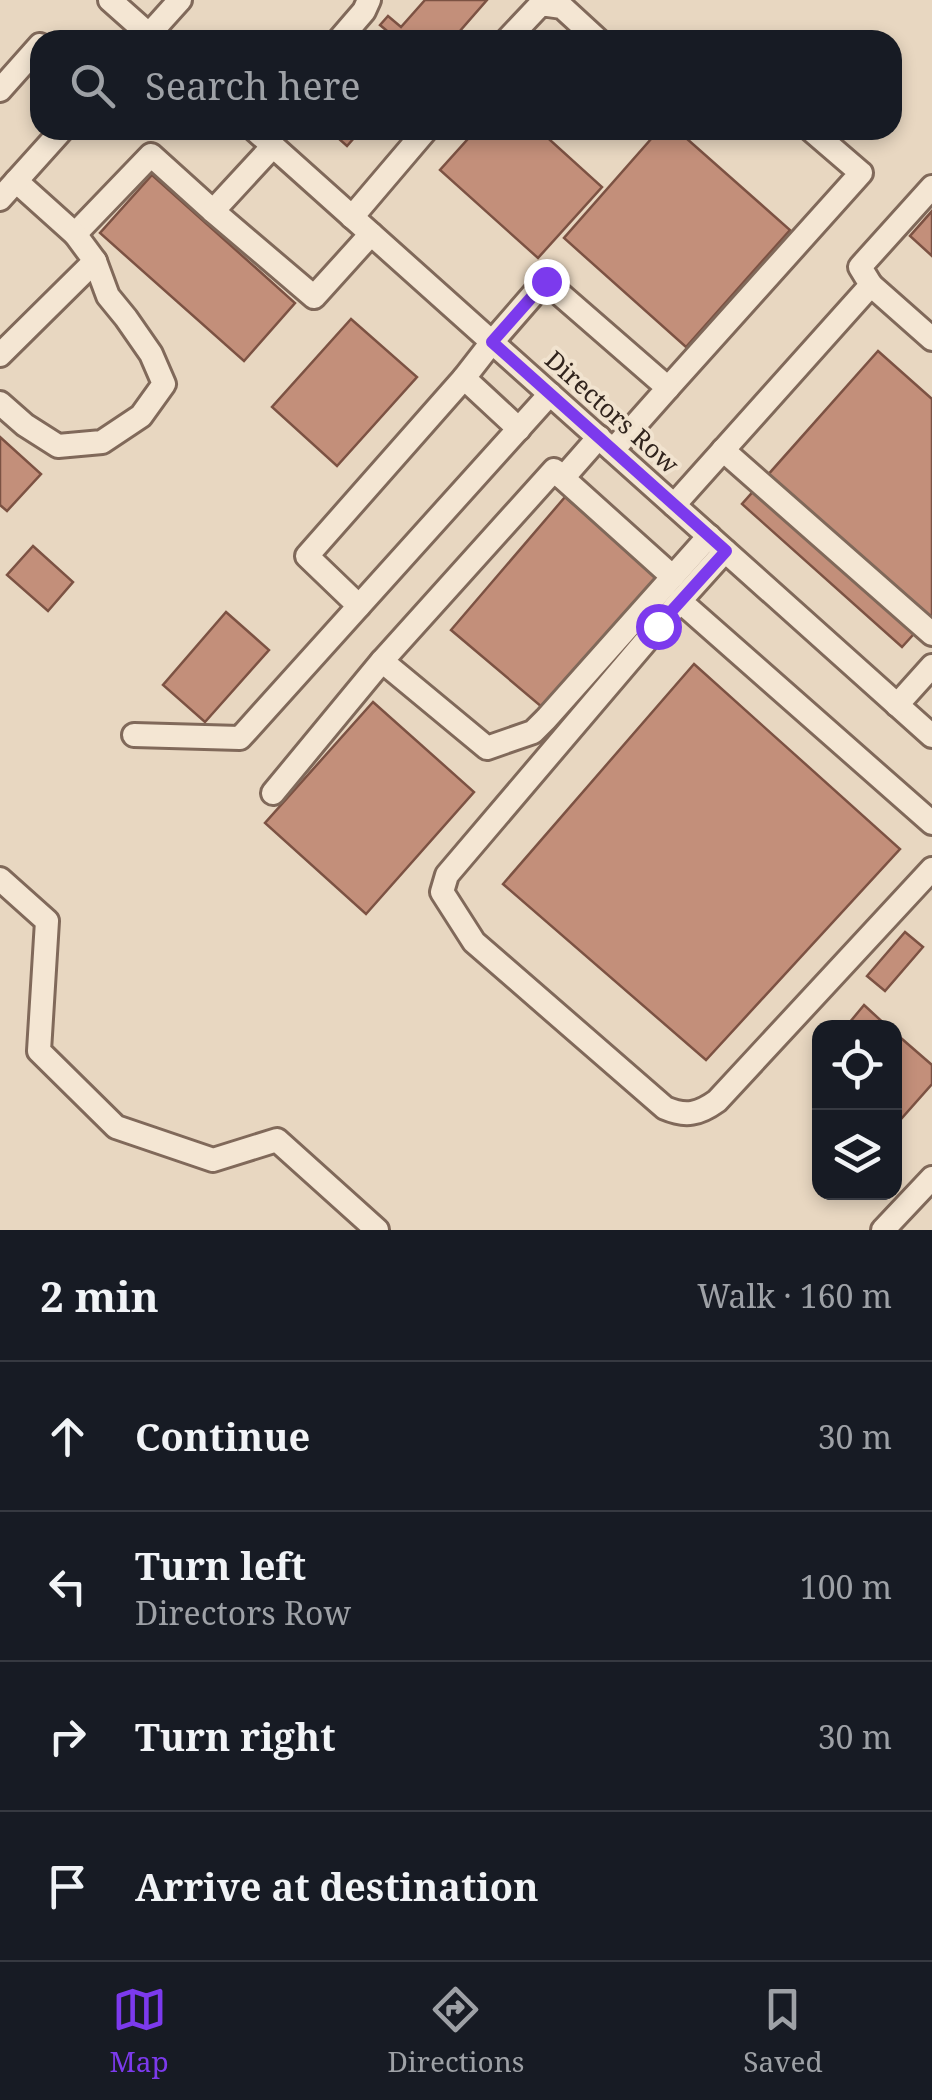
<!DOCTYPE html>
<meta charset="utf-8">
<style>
:root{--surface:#171b24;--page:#242831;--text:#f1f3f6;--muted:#9ea1a6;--line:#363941;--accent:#7c3aed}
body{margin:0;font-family:"Noto Serif",serif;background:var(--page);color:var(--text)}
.controls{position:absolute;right:30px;bottom:30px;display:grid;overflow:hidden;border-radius:20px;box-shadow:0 5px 15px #0003}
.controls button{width:90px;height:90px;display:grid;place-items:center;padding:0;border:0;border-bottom:2px solid var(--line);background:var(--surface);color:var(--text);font:50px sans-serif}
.stop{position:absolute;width:30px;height:30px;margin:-22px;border:8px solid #7c3aed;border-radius:50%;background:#fff}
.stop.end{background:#7c3aed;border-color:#fff;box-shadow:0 2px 10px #0008}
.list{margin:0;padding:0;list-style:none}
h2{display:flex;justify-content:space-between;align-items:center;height:130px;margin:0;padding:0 40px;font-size:42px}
h2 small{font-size:32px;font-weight:400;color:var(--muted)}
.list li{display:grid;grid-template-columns:65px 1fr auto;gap:30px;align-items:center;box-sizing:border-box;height:150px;padding:0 40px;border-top:2px solid var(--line)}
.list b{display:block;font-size:38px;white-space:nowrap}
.list p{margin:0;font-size:32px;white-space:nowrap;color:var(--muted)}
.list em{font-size:32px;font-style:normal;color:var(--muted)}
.icon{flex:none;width:55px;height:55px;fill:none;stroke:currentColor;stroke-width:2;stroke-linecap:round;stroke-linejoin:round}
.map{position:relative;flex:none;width:932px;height:1230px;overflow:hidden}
.search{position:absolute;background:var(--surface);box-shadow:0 5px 15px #0003;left:30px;right:30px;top:30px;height:110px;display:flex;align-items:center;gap:25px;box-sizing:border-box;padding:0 35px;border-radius:30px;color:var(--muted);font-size:38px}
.sheet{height:730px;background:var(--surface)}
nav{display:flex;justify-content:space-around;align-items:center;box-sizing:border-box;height:140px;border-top:2px solid var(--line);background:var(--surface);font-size:28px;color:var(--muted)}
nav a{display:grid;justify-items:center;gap:5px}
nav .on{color:var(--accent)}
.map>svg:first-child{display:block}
</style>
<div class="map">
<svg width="932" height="1230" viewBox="0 0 932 1230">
<rect width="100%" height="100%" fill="#e8d7c1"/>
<g fill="#c38f7a" stroke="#7c5243" stroke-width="2.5">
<path d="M425 0H487L452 40H387L392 35 380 25 388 16 401 27Z"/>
<path d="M329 130H361L347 146Z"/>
<path d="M476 130H496L505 138 512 130H539L602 187 538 258 440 170Z"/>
<path d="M659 130H677L790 230 686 347 564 238Z"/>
<path d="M152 175 295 303 244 361 100 233Z"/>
<path d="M932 211V256L910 236Z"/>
<path d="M351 319 417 377 337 466 272 407Z"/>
<path d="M878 351 932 399V614L902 647 742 504Z"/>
<path d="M0 437 41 474 7 511 0 505Z"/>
<path d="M565 497 662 580 549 713 451 630Z"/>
<path d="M33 546 73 582 48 611 7 575Z"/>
<path d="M226 612 269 650 205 722 163 685Z"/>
<path d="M694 664 900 849 706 1060 503 884Z"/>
<path d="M373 702 474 792 366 914 265 823Z"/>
<path d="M905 932 923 947 885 991 867 976Z"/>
<path d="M864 1005 889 1028H845Z"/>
<path d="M894 1032 932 1065V1084L894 1127Z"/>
</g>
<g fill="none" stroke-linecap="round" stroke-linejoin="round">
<defs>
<g id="minor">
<path d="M110 0 155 40"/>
<path d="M144 40 180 0"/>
<path d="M339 40 364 11 369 0"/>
<path d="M507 40 541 4 562 7 598 40"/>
<path d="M0 90 40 45"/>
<path d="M255 130 932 736"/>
<path d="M16 181 75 234 151 155 213 211 273 146"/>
<path d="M0 199 62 130"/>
<path d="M213 211 314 297 371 234"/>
<path d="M352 217 426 130"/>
<path d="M871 285 932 339"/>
<path d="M0 355 95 261 75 234"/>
<path d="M668 388 861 173 811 130"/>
<path d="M0 403 25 425 58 446 102 442 141 416 164 384 151 354 126 318 108 296 95 261"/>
<path d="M519 429 464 378 492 342 545 281 668 388 613 450"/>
<path d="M723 450 932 634"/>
<path d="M563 478 599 437"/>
<path d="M674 505 871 285 860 267 932 187"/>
<path d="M725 551 680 601 932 823"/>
<path d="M673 577 554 470 382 661 487 748 533 732 546 719 709 536"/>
<path d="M680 601 447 875 442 892 474 942 665 1108C686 1117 699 1114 717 1101L932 869"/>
<path d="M359 606 307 556 464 378"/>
<path d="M897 705 932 666"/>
<path d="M134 735 240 738 550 394"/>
<path d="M273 793 382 661"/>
<path d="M0 879 47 921 39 1051 116 1127 213 1160 277 1140 377 1230"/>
<path d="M883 1230 932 1178"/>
</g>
</defs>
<use href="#minor" stroke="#80695a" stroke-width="28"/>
<use href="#minor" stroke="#f4e6d3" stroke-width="22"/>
</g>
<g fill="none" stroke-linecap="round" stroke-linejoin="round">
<path stroke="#7c3aed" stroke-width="12" d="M546 281 492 342 726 551 658 626"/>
</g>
<g text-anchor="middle" stroke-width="8" stroke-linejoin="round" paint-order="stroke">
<g font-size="25" fill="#31241d" stroke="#f1e3cf">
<text transform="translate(612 412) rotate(42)" y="9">Directors Row</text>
</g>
</g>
</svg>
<div class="controls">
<button><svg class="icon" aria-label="locate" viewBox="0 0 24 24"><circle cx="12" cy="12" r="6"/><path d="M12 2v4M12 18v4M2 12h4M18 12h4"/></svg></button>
<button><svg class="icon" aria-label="layers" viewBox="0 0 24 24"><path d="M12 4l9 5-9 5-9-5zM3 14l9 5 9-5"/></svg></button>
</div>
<div class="stop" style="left:658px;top:626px"></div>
<div class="stop end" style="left:546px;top:281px"></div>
<div class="search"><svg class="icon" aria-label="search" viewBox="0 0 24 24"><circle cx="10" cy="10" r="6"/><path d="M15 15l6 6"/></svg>Search here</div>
</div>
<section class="sheet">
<h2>2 min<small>Walk · 160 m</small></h2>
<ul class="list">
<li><svg class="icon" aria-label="ahead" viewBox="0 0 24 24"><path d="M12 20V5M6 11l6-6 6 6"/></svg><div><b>Continue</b></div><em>30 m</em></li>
<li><svg class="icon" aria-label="left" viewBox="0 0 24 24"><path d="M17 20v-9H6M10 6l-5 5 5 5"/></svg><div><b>Turn left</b><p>Directors Row</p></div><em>100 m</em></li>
<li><svg class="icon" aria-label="right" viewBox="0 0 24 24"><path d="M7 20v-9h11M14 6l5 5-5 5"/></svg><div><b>Turn right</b></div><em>30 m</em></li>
<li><svg class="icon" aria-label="arrive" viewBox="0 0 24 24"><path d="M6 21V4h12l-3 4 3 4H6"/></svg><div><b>Arrive at destination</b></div></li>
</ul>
</section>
<nav>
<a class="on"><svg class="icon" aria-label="map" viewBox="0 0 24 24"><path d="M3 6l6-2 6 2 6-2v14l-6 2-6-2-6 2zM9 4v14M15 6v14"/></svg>Map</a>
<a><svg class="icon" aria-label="directions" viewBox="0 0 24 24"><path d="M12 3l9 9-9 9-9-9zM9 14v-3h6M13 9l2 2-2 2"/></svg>Directions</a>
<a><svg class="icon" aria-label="saved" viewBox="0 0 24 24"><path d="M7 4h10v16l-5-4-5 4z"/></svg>Saved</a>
</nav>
